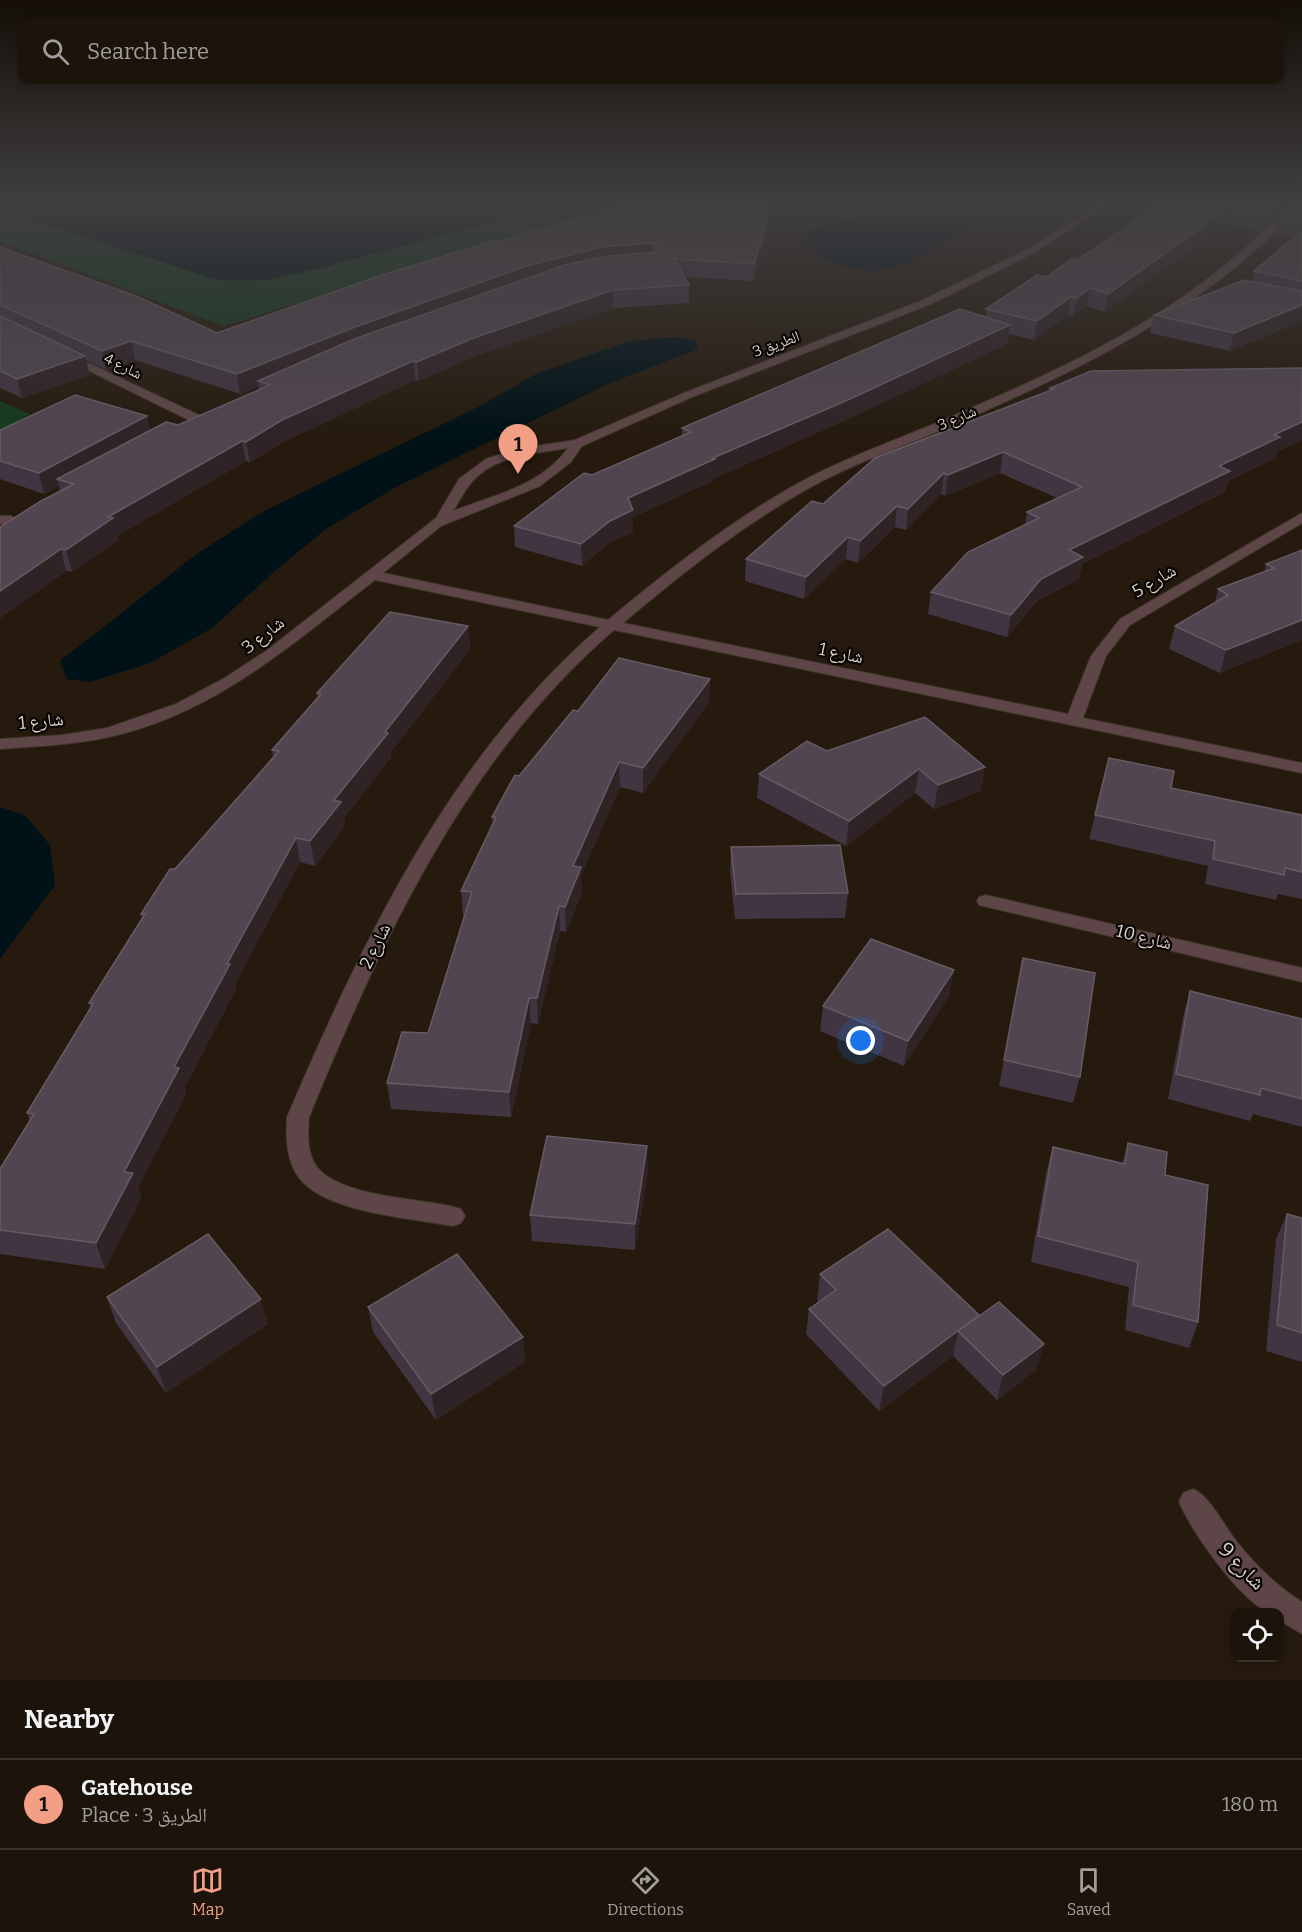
<!DOCTYPE html>
<meta charset="utf-8">
<style>
:root{--surface:#1c140a;--page:#251d13;--text:#f1f3f6;--muted:#a09e9c;--line:#3a332b;--accent:#f39f86}
body{margin:0;font-family:Bitter,"Noto Naskh Arabic",serif;background:var(--page);color:var(--text)}
.controls{position:absolute;right:18px;bottom:18px;display:grid;overflow:hidden;border-radius:12px;box-shadow:0 3px 9px #0003}
.controls button{width:54px;height:54px;display:grid;place-items:center;padding:0;border:0;border-bottom:2px solid var(--line);background:var(--surface);color:var(--text);font:30px sans-serif}
.you{position:absolute;left:861px;top:1041px;width:21px;height:21px;margin:-15px;border:4px solid #fff;border-radius:50%;background:#1a73e8;box-shadow:0 0 0 9px #1a73e833}
.badge{display:grid;place-items:center;width:39px;height:39px;border-radius:50%;background:var(--accent);color:#111;font-size:20px;font-weight:700}
.pin{position:absolute;translate:-50% -50px;filter:drop-shadow(0 2px 3px #0008)}
.pin::after{content:'';position:absolute;top:32px;width:21px;height:18px;background:inherit;clip-path:polygon(0 0,100% 0,50% 100%)}
.list{margin:0;padding:0;list-style:none}
h2{display:flex;justify-content:space-between;align-items:center;height:78px;margin:0;padding:0 24px;font-size:26px}
h2 small{font-size:20px;font-weight:400;color:var(--muted)}
.list li{display:grid;grid-template-columns:39px 1fr auto;gap:18px;align-items:center;box-sizing:border-box;height:90px;padding:0 24px;border-top:2px solid var(--line)}
.list b{display:block;font-size:22px;white-space:nowrap}
.list p{margin:0;font-size:20px;white-space:nowrap;color:var(--muted)}
.list em{font-size:20px;font-style:normal;color:var(--muted)}
.icon{flex:none;width:33px;height:33px;fill:none;stroke:currentColor;stroke-width:2;stroke-linecap:round;stroke-linejoin:round}
.map{position:relative;flex:none;width:1302px;height:1680px;overflow:hidden}
.search{position:absolute;background:var(--surface);box-shadow:0 3px 9px #0003;left:18px;right:18px;top:18px;height:66px;display:flex;align-items:center;gap:15px;box-sizing:border-box;padding:0 21px;border-radius:12px;color:var(--muted);font-size:22px}
.sheet{height:168px;background:var(--surface)}
nav{display:flex;justify-content:space-around;align-items:center;box-sizing:border-box;height:84px;border-top:2px solid var(--line);background:var(--surface);font-size:16px;color:var(--muted)}
nav a{display:grid;justify-items:center;gap:3px}
nav .on{color:var(--accent)}
.map>svg:first-child{display:block}
</style>
<div class="map">
<svg width="1302" height="1680" viewBox="0 0 1302 1680">
<rect width="100%" height="100%" fill="#251a0d"/>
<g fill="#133a1d">
<path d="M495 202H575L679 218 527 233 223 326 0 241V206L21 216 215 279 271 280 495 221 508 210Z"/>
<path d="M0 401 30 414 0 431Z"/>
</g>
<g fill="#001217">
<path d="M0 202H495L508 210 495 221C446 234 397 248 347 261 300 273 265 285 215 279L21 216 0 206Z"/>
<path d="M902 202H1016C988 218 960 233 932 249 922 254 913 261 903 265 869 279 820 266 799 236 829 216 872 222 902 202Z"/>
<path d="M676 337 696 341 698 349 608 384 396 487 326 529 276 570 212 628 150 663 90 682 67 679 60 661 198 553 264 511 478 407 538 373 630 341Z"/>
<path d="M0 807 26 816 50 845 55 885 0 959Z"/>
</g>
<g fill="none" stroke-linecap="round" stroke-linejoin="round">
<defs>
<g id="minor">
<path d="M1103 202H1112L1034 253 931 304 692 397 582 446 571 462 540 486 441 526 383 573 608 620C672 567 739 514 812 476 855 454 901 438 946 419 1041 378 1139 335 1220 269 1246 249 1270 226 1293 202H1302C1289 223 1264 242 1245 259 1159 332 1054 381 951 426 908 444 863 460 822 481 750 519 685 571 623 623L1068 714 1091 656 1120 619 1302 513V523L1130 625 1106 656 1083 718 1302 763V773L614 630C465 758 382 939 309 1117 308 1131 307 1145 312 1158 327 1199 425 1197 461 1209L465 1216 461 1223 453 1226C411 1218 328 1213 300 1179 286 1161 286 1139 287 1117 364 938 450 757 600 627L375 580C290 645 216 713 109 737 73 745 37 746 0 749V739L62 735 107 728 176 704 223 679 266 651 436 518 459 479 486 459 517 449 575 440 684 393 923 300 1028 249ZM568 448C541 486 494 495 453 511 459 502 464 491 471 483 494 455 535 454 568 448Z"/>
<path d="M65 352 203 417 205 420 199 424 195 423 61 357 59 355Z"/>
<path d="M0 516H11L18 520 11 524H0Z"/>
<path d="M986 895 1302 968V982L979 905 977 901 979 897Z"/>
<path d="M1193 1489C1210 1496 1224 1526 1237 1542 1255 1565 1277 1586 1302 1602V1634L1280 1621V1612C1275 1612 1270 1613 1266 1611 1237 1596 1192 1532 1179 1502L1183 1493Z"/>
</g>
</defs>
<use href="#minor" stroke="#3e3427" stroke-width="2"/>
<use href="#minor" fill="#5e4648" fill-rule="evenodd"/>
</g>
<g fill="#403541">
<path d="M1158 202H1290L1261 231 1225 224 1104 312 1087 306 1073 316 1068 315 1034 340 1009 334 1007 344 848 419 715 478V480L633 517V532L610 542 582 566 515 547 514 526 592 475 682 436V428L985 317 986 309 1077 260 1150 210V207Z"/>
<path d="M1302 202V321L1230 351 1150 333 1154 315 1252 281 1254 271 1294 237 1275 234 1279 217Z"/>
<path d="M767 223 766 240 753 281 685 277 689 285V303L613 308 473 357 419 381 415 380 286 441 250 462 246 461 117 536 118 540 72 572 66 571 0 618V527L60 491 59 486 44 494 0 479V430L147 416 150 430 178 425 259 389V386L240 394 135 360 106 370 86 360 90 375 22 398 0 388V247L217 333 499 241Z"/>
<path d="M1302 368V440L1277 452 1275 458 1228 481 1225 492 1082 564 1079 579 1037 601 1007 637 928 614 931 592 1025 524 1027 512 1057 498 1000 473 945 496 941 494 906 530 895 527 858 563 846 559 804 599 745 581 746 559 823 504 1049 391 1050 388Z"/>
<path d="M1302 550V640L1220 673 1169 649 1175 626 1215 603 1218 589 1264 572 1266 564Z"/>
<path d="M468 626 470 649 391 752V757L344 818 345 826 315 866 300 862 235 984 236 989 185 1087 186 1094 138 1188 141 1199 105 1269 0 1254V1169L30 1121 27 1113 90 1008 89 1003 142 918 141 914 175 869 273 758 272 750 318 698 317 693Z"/>
<path d="M710 679 709 702 643 793 620 787 581 876 582 892 566 932 560 931 538 1024 531 1023 511 1117 391 1109 387 1083 428 1033 464 916H463L461 891 493 825 492 817 519 776 578 711Z"/>
<path d="M925 717 981 791 934 809 915 793 846 846 757 798 759 774Z"/>
<path d="M1171 788 1302 815V899L1278 894 1276 900 1205 884 1208 866 1089 839 1095 815Z"/>
<path d="M731 847 848 893 845 918 735 919 730 872Z"/>
<path d="M1023 958 1080 1077 1073 1103 999 1086Z"/>
<path d="M1190 991 1302 1019V1127L1253 1114 1250 1121 1168 1099 1183 1017Z"/>
<path d="M949 996 904 1066 820 1031 823 1006Z"/>
<path d="M1128 1143 1165 1175 1198 1322 1189 1348 1125 1330 1129 1287 1031 1262 1046 1173 1053 1147 1122 1164Z"/>
<path d="M648 1172 635 1250 532 1241 530 1215Z"/>
<path d="M1287 1214 1302 1218V1362L1266 1351 1276 1239Z"/>
<path d="M820 1274 979 1315 1044 1344 1036 1370 997 1400 953 1356 879 1411 806 1334 809 1309 819 1302 817 1300Z"/>
<path d="M107 1297 268 1324 166 1393 116 1323Z"/>
<path d="M368 1307 523 1337 525 1362 436 1420 373 1332Z"/>
</g>
<g fill="#2f2326">
<path d="M1278 202H1290L1261 231 1265 215Z"/>
<path d="M1229 208 1225 224 1104 312 1108 294Z"/>
<path d="M767 223 766 240 753 281 754 264Z"/>
<path d="M653 243V260L258 381 259 386 240 394 237 374 355 327 527 266 601 247Z"/>
<path d="M1090 288 1087 306 1073 316 1077 298Z"/>
<path d="M613 290V308L473 357 419 381 417 362 471 339Z"/>
<path d="M1071 297 1068 315 1034 340 1037 321Z"/>
<path d="M1302 305V321L1230 351 1234 333Z"/>
<path d="M1010 325 1007 344 848 419 715 478V480L633 517V532L610 542 582 566 581 544 628 498 713 458Z"/>
<path d="M131 341 135 360 106 370 102 351Z"/>
<path d="M85 356 90 375 22 398 17 379Z"/>
<path d="M413 361 415 380 286 441 250 462 246 442 282 420Z"/>
<path d="M147 416 152 436 57 479 59 486 44 494 39 473Z"/>
<path d="M1302 422V440L1277 452 1275 458 1228 481 1225 492 1082 564 1079 579 1037 601 1007 637 1011 615 1041 579 1069 550 1274 435Z"/>
<path d="M242 441 246 461 117 536 118 540 72 572 66 550 108 517Z"/>
<path d="M1003 452 1000 473 945 496 948 475Z"/>
<path d="M944 473 941 494 906 530 908 509Z"/>
<path d="M897 506 895 527 858 563 860 541Z"/>
<path d="M848 537 846 559 804 599 806 577Z"/>
<path d="M61 549 66 571 0 618V591Z"/>
<path d="M1302 620V640L1220 673 1226 650Z"/>
<path d="M468 626 470 649 391 752V757L344 818 345 826 315 866 310 841 334 800 385 732Z"/>
<path d="M710 679 709 702 643 793V768Z"/>
<path d="M619 762 620 787 581 876 582 892 566 932 565 907 573 866Z"/>
<path d="M985 767 981 791 934 809 938 785Z"/>
<path d="M919 769 915 793 846 846 849 821Z"/>
<path d="M296 838 300 862 235 984 236 989 185 1087 186 1094 138 1188 141 1199 105 1269 96 1243 124 1172 174 1067 227 964Z"/>
<path d="M559 906 560 931 538 1024 537 998Z"/>
<path d="M954 970 949 996 904 1066 908 1041Z"/>
<path d="M529 998 531 1023 511 1117 509 1092Z"/>
<path d="M647 1146 648 1172 635 1250V1224Z"/>
<path d="M261 1299 268 1324 166 1393 157 1367Z"/>
<path d="M979 1315 958 1331 953 1356 879 1411 884 1386Z"/>
<path d="M523 1337 525 1362 436 1420 431 1394Z"/>
<path d="M1044 1344 1036 1370 997 1400 1003 1375Z"/>
</g>
<g fill="#514650" stroke="#665b63" stroke-width="1.5">
<path d="M637 202H764L767 223 754 264 674 259 689 285 613 290 471 339 417 362 413 361 282 420 246 442 242 441 108 517 113 518 66 550 61 549 0 591V527L41 501 74 484 57 479 166 422 178 425 270 385 258 381 354 339 565 265 607 256 656 252 660 247 653 243 601 247 527 266 355 327 237 374 131 341 102 351 0 305V247L136 296 217 333 379 276 496 240 499 241Z"/>
<path d="M1158 202H1278L1265 215 1229 208 1108 294 1090 288 1077 298 1071 297 1037 321 986 309 1037 275 1046 277 1072 259 1077 260 1153 208 1150 207Z"/>
<path d="M1294 202H1302V221L1279 217Z"/>
<path d="M1302 231V281L1254 271Z"/>
<path d="M1244 280 1302 291V305L1234 333 1154 315Z"/>
<path d="M960 309 1010 325 850 399 713 458 715 459 628 498 633 510 610 521 581 544 514 526 584 473 592 475 691 432 682 428Z"/>
<path d="M0 316 85 356 17 379 0 371Z"/>
<path d="M1302 368V422L1274 435 1280 437 1219 466 1230 471 1069 550 1083 557 1041 579 1011 615 931 592 968 552 1039 518 1027 512 1082 487 1003 452 948 475 944 473 908 509 897 506 860 541 848 537 806 577 746 559 812 501 823 504 875 458 1054 389 1050 388 1091 371Z"/>
<path d="M75 395 147 416 39 473 0 461V430Z"/>
<path d="M1302 550V620L1226 650 1175 626 1228 595 1218 589 1274 568 1266 564Z"/>
<path d="M390 612 468 626 385 732 388 733 334 800 341 802 310 841 296 838 227 964H230L174 1067 179 1068 124 1172 133 1173 96 1243 0 1230V1169L34 1114 27 1113 93 1004 89 1003 145 914H141L170 869H175L279 751 272 750 321 694 317 693Z"/>
<path d="M619 658 710 679 643 768 619 762 573 866 581 867 565 907 559 906 537 998H529L509 1092 387 1083 402 1032 428 1033 472 892 461 891 496 817H492L515 775 519 776 573 710 578 711Z"/>
<path d="M925 717 985 767 938 785 919 769 849 821 759 774 807 741 827 751Z"/>
<path d="M1109 758 1174 771 1171 788 1302 815V872L1285 868 1284 875 1213 859 1215 841 1095 815Z"/>
<path d="M840 845 848 893 736 894 731 847Z"/>
<path d="M871 939 954 970 908 1041 823 1006Z"/>
<path d="M1023 958 1095 973 1080 1077 1004 1060Z"/>
<path d="M1190 991 1302 1019V1099L1261 1088 1260 1095 1176 1074Z"/>
<path d="M547 1136 647 1146 635 1224 530 1215Z"/>
<path d="M1128 1143 1167 1152 1165 1175 1208 1185 1198 1322 1133 1305 1138 1262 1038 1236 1053 1147 1125 1164Z"/>
<path d="M1287 1214 1302 1218V1333L1277 1325Z"/>
<path d="M888 1229 979 1315 884 1386 809 1309 836 1290 820 1274Z"/>
<path d="M208 1234 261 1299 157 1367 107 1297Z"/>
<path d="M457 1254 523 1337 431 1394 368 1307Z"/>
<path d="M999 1302 1044 1344 1003 1375 958 1331Z"/>
</g>
<linearGradient id="sky" x2="0" y2="1"><stop stop-color="#140e07"/><stop offset="0.46" stop-color="#403e40"/><stop offset="1" stop-color="#403e40" stop-opacity="0"/></linearGradient>
<rect width="1302" height="437" fill="url(#sky)"/>
<g text-anchor="middle" stroke-width="4.5" stroke-linejoin="round" paint-order="stroke">
<g font-size="15" fill="#d9d1c9" stroke="#0a0603">
<text transform="translate(776 344) rotate(-20)" y="5">3 الطريق</text>
<text transform="translate(123 366) rotate(26)" y="5">شارع 4</text>
<text transform="translate(957 418) rotate(-23)" y="5">شارع 3</text>
</g>
<g font-size="18" fill="#d9d1c9" stroke="#0a0603">
<text transform="translate(1154 581) rotate(-31)" y="6">شارع 5</text>
<text transform="translate(263 635) rotate(-38)" y="6">شارع 3</text>
<text transform="translate(841 653) rotate(12)" y="6">شارع 1</text>
<text transform="translate(41 721) rotate(-5)" y="6">شارع 1</text>
<text transform="translate(1144 937) rotate(14)" y="6">شارع 10</text>
<text transform="translate(375 946) rotate(-64)" y="6">شارع 2</text>
</g>
<g font-size="21" fill="#d9d1c9" stroke="#0a0603">
<text transform="translate(1242 1566) rotate(46)" y="7">شارع 9</text>
</g>
</g>
</svg>
<div class="controls">
<button><svg class="icon" aria-label="locate" viewBox="0 0 24 24"><circle cx="12" cy="12" r="6"/><path d="M12 2v4M12 18v4M2 12h4M18 12h4"/></svg></button>
</div>
<div class="you"></div>
<div class="pin badge" style="left:518px;top:474px">1</div>
<div class="search"><svg class="icon" aria-label="search" viewBox="0 0 24 24"><circle cx="10" cy="10" r="6"/><path d="M15 15l6 6"/></svg>Search here</div>
</div>
<section class="sheet">
<h2>Nearby<small></small></h2>
<ul class="list">
<li><span class="badge">1</span><div><b>Gatehouse</b><p>Place · 3 الطريق</p></div><em>180 m</em></li>
</ul>
</section>
<nav>
<a class="on"><svg class="icon" aria-label="map" viewBox="0 0 24 24"><path d="M3 6l6-2 6 2 6-2v14l-6 2-6-2-6 2zM9 4v14M15 6v14"/></svg>Map</a>
<a><svg class="icon" aria-label="directions" viewBox="0 0 24 24"><path d="M12 3l9 9-9 9-9-9zM9 14v-3h6M13 9l2 2-2 2"/></svg>Directions</a>
<a><svg class="icon" aria-label="saved" viewBox="0 0 24 24"><path d="M7 4h10v16l-5-4-5 4z"/></svg>Saved</a>
</nav>
